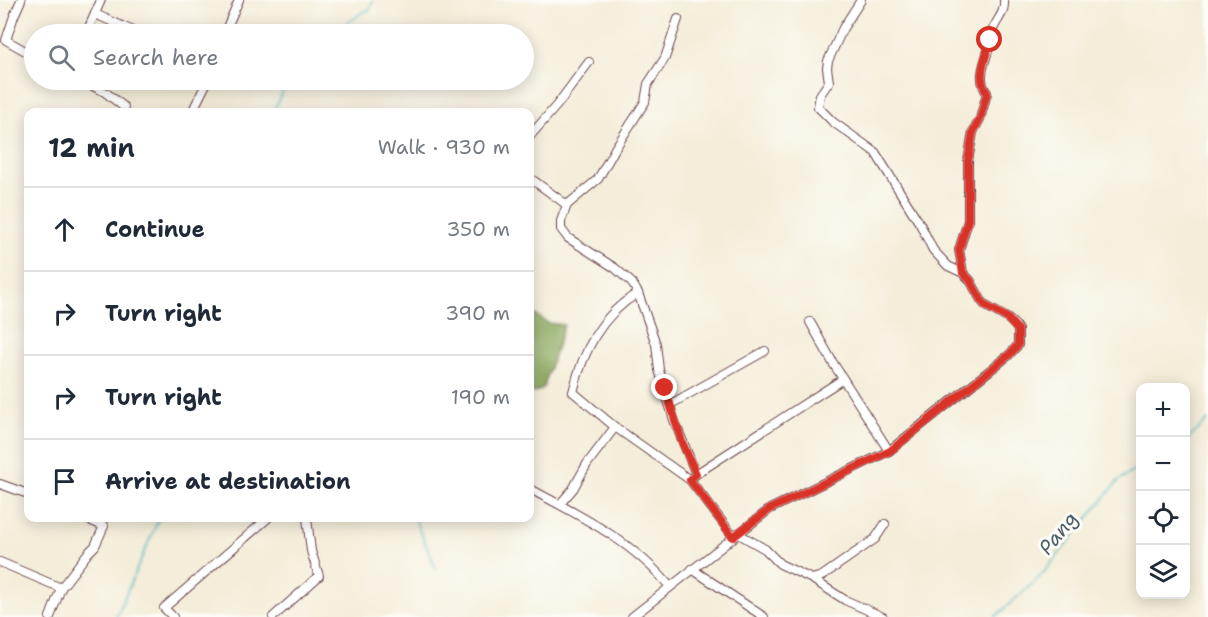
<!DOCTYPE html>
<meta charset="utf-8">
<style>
:root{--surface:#fff;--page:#f2f2f3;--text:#1f2937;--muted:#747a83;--line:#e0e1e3}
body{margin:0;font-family:"Shantell Sans",sans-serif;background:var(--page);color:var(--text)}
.controls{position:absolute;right:18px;bottom:18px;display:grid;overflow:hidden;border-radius:12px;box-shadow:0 3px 15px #0003}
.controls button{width:54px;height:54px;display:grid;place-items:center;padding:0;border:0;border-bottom:2px solid var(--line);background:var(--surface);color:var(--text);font:30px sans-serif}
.stop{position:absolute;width:18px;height:18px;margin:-14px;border:4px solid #d93025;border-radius:50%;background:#fff}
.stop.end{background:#d93025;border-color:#fff;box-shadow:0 2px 6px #0008}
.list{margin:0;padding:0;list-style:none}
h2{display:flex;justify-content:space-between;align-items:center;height:78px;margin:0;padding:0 24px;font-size:26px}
h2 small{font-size:20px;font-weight:400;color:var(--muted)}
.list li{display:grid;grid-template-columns:39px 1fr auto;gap:18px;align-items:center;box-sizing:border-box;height:84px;padding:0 24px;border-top:2px solid var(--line)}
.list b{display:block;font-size:22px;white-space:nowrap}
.list em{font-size:20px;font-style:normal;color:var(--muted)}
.icon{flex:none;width:33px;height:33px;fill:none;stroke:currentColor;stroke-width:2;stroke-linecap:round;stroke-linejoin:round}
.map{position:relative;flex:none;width:1208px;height:617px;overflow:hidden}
.search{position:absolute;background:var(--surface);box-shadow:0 3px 15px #0003;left:24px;top:24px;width:510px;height:66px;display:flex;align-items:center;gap:15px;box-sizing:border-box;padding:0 21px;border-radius:33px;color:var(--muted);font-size:22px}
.panel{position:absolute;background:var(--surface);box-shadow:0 3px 15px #0003;left:24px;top:108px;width:510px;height:414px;border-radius:12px}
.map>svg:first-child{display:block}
</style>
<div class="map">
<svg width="1208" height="617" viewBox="0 0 1208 617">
<rect width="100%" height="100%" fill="#fdfcf7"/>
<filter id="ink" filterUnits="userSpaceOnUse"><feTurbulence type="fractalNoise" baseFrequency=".0167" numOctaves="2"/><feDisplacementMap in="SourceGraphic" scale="12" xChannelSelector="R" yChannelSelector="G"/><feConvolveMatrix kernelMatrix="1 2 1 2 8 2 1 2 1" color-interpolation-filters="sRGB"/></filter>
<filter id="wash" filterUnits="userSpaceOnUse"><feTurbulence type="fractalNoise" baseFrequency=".008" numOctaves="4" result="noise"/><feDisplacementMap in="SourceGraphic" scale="24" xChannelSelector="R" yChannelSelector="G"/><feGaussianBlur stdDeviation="1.35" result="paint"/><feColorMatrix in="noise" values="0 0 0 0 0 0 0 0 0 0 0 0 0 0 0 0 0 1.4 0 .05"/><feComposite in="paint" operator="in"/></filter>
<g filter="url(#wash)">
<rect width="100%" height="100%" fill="#f4edd9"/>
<path fill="#87a65a" stroke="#686242" stroke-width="1.5" d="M530 311 548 323 564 325 543 389 533 393 530 391Z"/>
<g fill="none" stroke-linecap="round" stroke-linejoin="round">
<g stroke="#4dbbc4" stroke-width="1.5">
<path d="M310 34C328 20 321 23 342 27L363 12 369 10 373 0"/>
<path d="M273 112 288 80"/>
<path d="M1186 441 1208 420"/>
<path d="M415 518C420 535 430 551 436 569"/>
<path d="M116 617 159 518"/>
<path d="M995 617 1040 577 1119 480 1140 467"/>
</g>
</g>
</g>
<g filter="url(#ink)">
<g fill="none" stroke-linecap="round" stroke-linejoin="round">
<defs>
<g id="minor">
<path d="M21 0 14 16 6 40 34 56"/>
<path d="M861 0 843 28 828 61 827 68 829 82 820 95 818 107 833 122 875 152 920 224 933 250 948 266 963 273"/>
<path d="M95 14 140 34"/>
<path d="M678 19 665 58 648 84 645 102 616 147 598 179 567 205 561 221V229L568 238 615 268 632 283 638 293 656 344 659 370 674 420 696 474 690 480"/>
<path d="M86 34 101 0"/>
<path d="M224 34 239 0"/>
<path d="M80 80 105 92 124 107 123 112"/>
<path d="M192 112 208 80"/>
<path d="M530 136 557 105 589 62"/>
<path d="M530 178 567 205"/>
<path d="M638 293C601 315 583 351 573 392L615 427 690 480 733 536"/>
<path d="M810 322 833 363 889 451"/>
<path d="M671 404 765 351"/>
<path d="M696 474 843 379"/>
<path d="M0 484 28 494"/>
<path d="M532 490C581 516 635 543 670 587"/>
<path d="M560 504 573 489 587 464 615 427"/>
<path d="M737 533 765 549 780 564 812 579 845 600 883 617"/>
<path d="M0 562 61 588"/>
<path d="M692 569 764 617"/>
<path d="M812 579 822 576 875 539 885 524"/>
<path d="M50 617 61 588 88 553 95 546 104 526 84 518"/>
<path d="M173 617 164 608 268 518"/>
<path d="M273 617 319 576 311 551 307 518"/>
<path d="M632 617 770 509 889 451 1009 355 1018 345V330L1015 325 1007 318 986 306 981 300 970 280 963 273 961 261 959 250 968 221V161L973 132 980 119 987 93C977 79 984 65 988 51 990 43 990 35 994 27 999 17 1005 12 1004 0"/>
</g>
</defs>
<use href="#minor" stroke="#643e45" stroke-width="10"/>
<use href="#minor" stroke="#fff" stroke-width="8"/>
</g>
</g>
<g fill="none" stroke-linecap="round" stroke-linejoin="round" filter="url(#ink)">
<path stroke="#d93025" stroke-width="8" d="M665 388 682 442 696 474 690 480 733 537 770 509 890 451 1009 355 1018 345V330L1007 318 986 306 981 300 970 280 963 273 961 261 959 250 968 220V161L973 132 980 119 987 93C975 76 987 57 990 40"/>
</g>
<g text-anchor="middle" stroke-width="6" stroke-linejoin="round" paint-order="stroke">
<g font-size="20" font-style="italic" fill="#4b5d68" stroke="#fdfcf7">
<text transform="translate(1058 533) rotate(-51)" y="7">Pang</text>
</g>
</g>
</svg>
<div class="controls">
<button>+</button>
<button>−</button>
<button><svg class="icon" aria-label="locate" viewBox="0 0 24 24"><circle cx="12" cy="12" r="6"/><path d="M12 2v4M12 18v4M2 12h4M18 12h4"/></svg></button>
<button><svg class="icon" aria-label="layers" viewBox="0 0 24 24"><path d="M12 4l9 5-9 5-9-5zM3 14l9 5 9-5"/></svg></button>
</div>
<div class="stop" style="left:990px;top:40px"></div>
<div class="stop end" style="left:665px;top:388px"></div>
<div class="search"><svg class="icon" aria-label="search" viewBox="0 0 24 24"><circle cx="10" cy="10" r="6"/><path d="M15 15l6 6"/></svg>Search here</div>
<section class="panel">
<h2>12 min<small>Walk · 930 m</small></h2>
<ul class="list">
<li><svg class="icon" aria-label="ahead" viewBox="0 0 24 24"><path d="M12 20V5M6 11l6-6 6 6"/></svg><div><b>Continue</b></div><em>350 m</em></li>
<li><svg class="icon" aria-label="right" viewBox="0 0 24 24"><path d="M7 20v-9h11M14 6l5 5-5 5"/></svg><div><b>Turn right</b></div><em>390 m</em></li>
<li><svg class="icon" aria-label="right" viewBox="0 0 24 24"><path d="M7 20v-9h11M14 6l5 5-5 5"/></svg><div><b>Turn right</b></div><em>190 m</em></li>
<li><svg class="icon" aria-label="arrive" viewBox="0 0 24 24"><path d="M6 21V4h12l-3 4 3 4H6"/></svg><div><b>Arrive at destination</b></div></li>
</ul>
</section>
</div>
